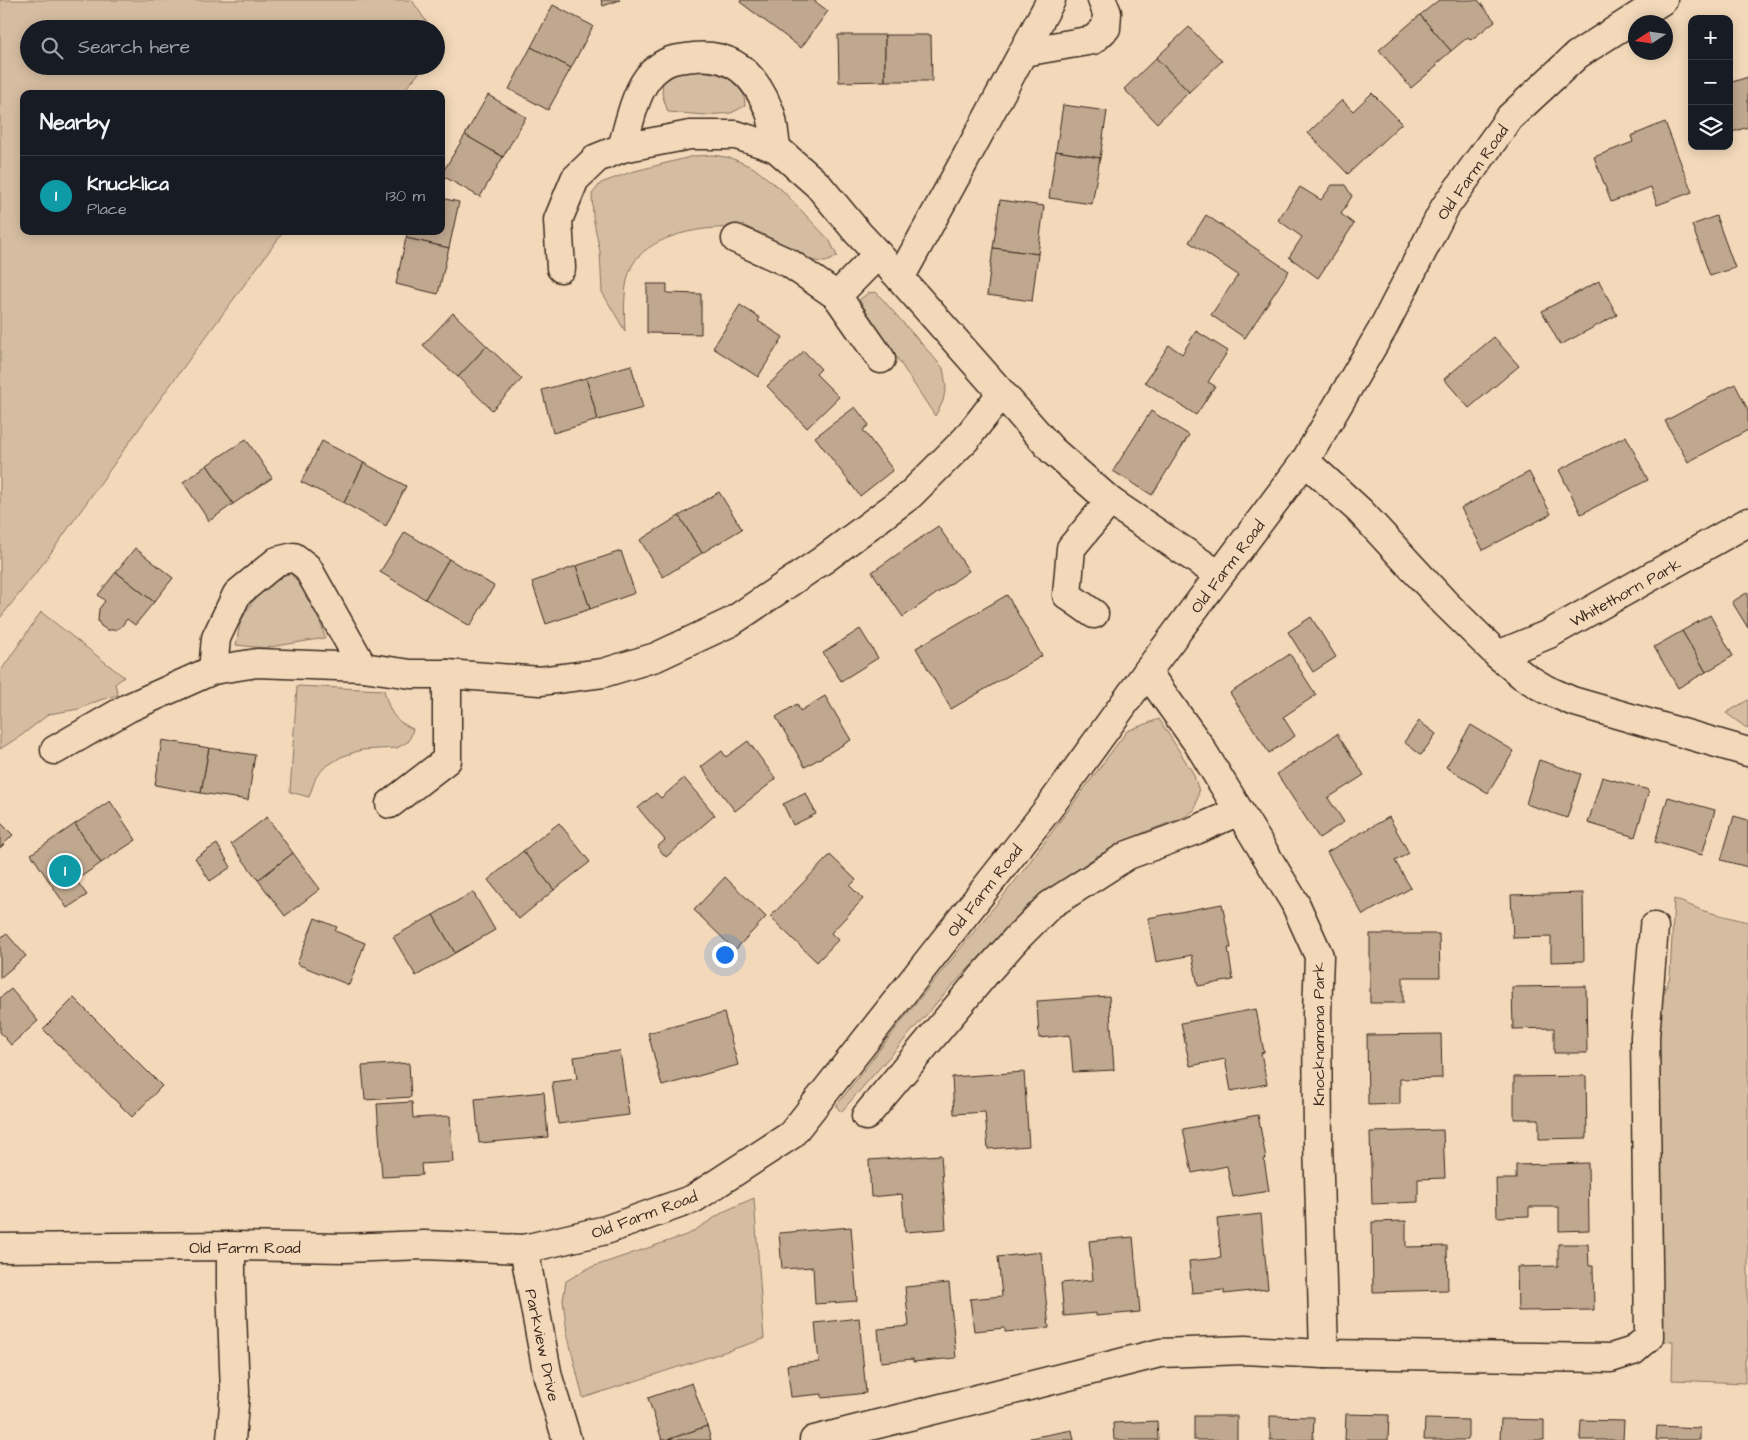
<!DOCTYPE html>
<meta charset="utf-8">
<style>
:root{--surface:#171b24;--page:#242831;--text:#f1f3f6;--muted:#9ea1a6;--line:#363941;--accent:#0f766e}
body{margin:0;font-family:"Architects Daughter",sans-serif;background:var(--page);color:var(--text)}
.controls{position:absolute;right:15px;top:15px;display:grid;overflow:hidden;border-radius:10px;box-shadow:0 2px 12px #0003}
.controls button{width:45px;height:45px;display:grid;place-items:center;padding:0;border:0;border-bottom:1px solid var(--line);background:var(--surface);color:var(--text);font:25px sans-serif}
.compass{position:absolute;left:1628px;top:15px;width:45px;height:45px;border-radius:50%;background:var(--surface);box-shadow:0 2px 12px #0003;rotate:258deg}
.you{position:absolute;left:724px;top:954px;width:18px;height:18px;margin:-12px;border:4px solid #fff;border-radius:50%;background:#1a73e8;box-shadow:0 0 0 8px #1a73e833}
.badge{display:grid;place-items:center;width:32px;height:32px;border-radius:50%;background:var(--accent);color:#fff;font-size:16px;font-weight:700}
.pin{position:absolute;translate:-50% -50%;border:2px solid #fff;box-shadow:0 1px 5px #0006}
.list{margin:0;padding:0;list-style:none}
h2{display:flex;justify-content:space-between;align-items:center;height:65px;margin:0;padding:0 20px;font-size:21px}
h2 small{font-size:16px;font-weight:400;color:var(--muted)}
.list li{display:grid;grid-template-columns:32px 1fr auto;gap:15px;align-items:center;box-sizing:border-box;height:80px;padding:0 20px;border-top:1px solid var(--line)}
.list b{display:block;font-size:19px;white-space:nowrap}
.list p{margin:0;font-size:16px;white-space:nowrap;color:var(--muted)}
.list em{font-size:16px;font-style:normal;color:var(--muted)}
.icon{flex:none;width:28px;height:28px;fill:none;stroke:currentColor;stroke-width:2;stroke-linecap:round;stroke-linejoin:round}
.map{position:relative;flex:none;width:1748px;height:1440px;overflow:hidden}
.search{position:absolute;background:var(--surface);box-shadow:0 2px 12px #0003;left:20px;top:20px;width:425px;height:55px;display:flex;align-items:center;gap:12px;box-sizing:border-box;padding:0 18px;border-radius:28px;color:var(--muted);font-size:19px}
.panel{position:absolute;background:var(--surface);box-shadow:0 2px 12px #0003;left:20px;top:90px;width:425px;height:145px;border-radius:10px}
.map>svg:first-child{display:block}
</style>
<div class="map">
<svg width="1748" height="1440" viewBox="0 0 1748 1440">
<rect width="100%" height="100%" fill="#f3d9ba"/>
<filter id="ink" filterUnits="userSpaceOnUse"><feTurbulence type="fractalNoise" baseFrequency=".02" numOctaves="2"/><feDisplacementMap in="SourceGraphic" scale="10" xChannelSelector="R" yChannelSelector="G"/><feConvolveMatrix kernelMatrix="1 2 1 2 8 2 1 2 1" color-interpolation-filters="sRGB"/></filter>
<g filter="url(#ink)">
<g fill="#d5bda1" stroke="#887460">
<path d="M0 0H412L431 29H29V66H425L401 94H24V231H284L163 395 45 561 0 618Z"/>
<path d="M680 67 718 74 737 82 744 95 745 106 731 113 706 115 668 112 662 94 663 79Z"/>
<path d="M713 155 731 158 754 168 783 191 830 241 837 256C833 258 828 262 824 262 806 262 786 249 771 240 766 237 761 232 755 231 721 222 652 231 633 264 623 280 624 313 625 331L602 292 600 252 593 217 592 194 601 183 631 172 694 156Z"/>
<path d="M876 292 943 368 946 386 943 401 935 416 859 300 868 293Z"/>
<path d="M290 573C304 587 321 619 325 638L264 648 236 645C238 638 238 628 241 622 250 600 269 581 290 573Z"/>
<path d="M41 612 124 677 115 684 118 695 100 700 79 709 49 714 22 735 0 749V672Z"/>
<path d="M297 686 384 690C390 712 392 719 413 729L409 741 397 748 361 750 341 757 325 767 316 777 309 797 290 792Z"/>
<path d="M1748 700V729L1726 713Z"/>
<path d="M1159 719 1193 773 1199 791 1195 809 1187 816 1145 832 1097 856 1053 887 1011 924 947 991 841 1112 836 1106 908 1013 1020 875 1127 731Z"/>
<path d="M1674 899 1704 911 1748 922V1347L1745 1362V1383L1672 1380 1673 1342 1661 1341 1653 1026 1670 976Z"/>
<path d="M754 1198 764 1339 583 1398 567 1333 563 1300 566 1281 589 1268 689 1234 725 1211Z"/>
</g>
<g fill="#c0a88f" stroke="#3b2a1e">
<path d="M601 0H620L603 6Z"/>
<path d="M741 0H813L828 11 801 48 740 2Z"/>
<path d="M1439 0H1478L1495 21 1471 40 1468 37 1451 51 1420 15Z"/>
<path d="M553 5 593 26 571 68 531 47Z"/>
<path d="M1420 15 1451 51 1436 64 1437 66 1411 88 1379 50Z"/>
<path d="M1189 27 1222 61 1189 92 1156 58Z"/>
<path d="M838 35H885V81L839 82Z"/>
<path d="M885 35H931L932 81H885Z"/>
<path d="M531 47 571 68 548 110 509 89Z"/>
<path d="M1156 58 1189 92 1157 123 1124 89Z"/>
<path d="M1748 77V127L1729 133V83Z"/>
<path d="M1372 93 1402 123 1348 174 1308 133 1342 100 1353 111Z"/>
<path d="M488 95 526 117 503 157 465 135Z"/>
<path d="M1063 105 1107 111 1100 158 1056 151Z"/>
<path d="M1665 122 1692 192 1657 205 1651 187 1611 202 1594 157 1633 142 1631 136Z"/>
<path d="M465 135 503 157 480 197 441 175Z"/>
<path d="M1056 151 1100 158 1092 204 1049 198Z"/>
<path d="M1332 185H1345L1352 196 1341 214 1354 224 1318 278 1289 257 1302 237 1278 220 1300 187 1321 200Z"/>
<path d="M441 198 459 202 449 248 406 238 408 231H441Z"/>
<path d="M1000 200 1044 206 1038 254 993 248Z"/>
<path d="M1206 215 1289 271 1245 338 1211 315 1238 275 1189 242Z"/>
<path d="M1716 216 1735 268 1710 276 1692 225Z"/>
<path d="M406 238 449 248 438 294 396 284Z"/>
<path d="M993 248 1038 254 1032 301 987 295Z"/>
<path d="M1599 281 1617 315 1560 345 1542 311Z"/>
<path d="M647 284H667V293L701 294V334L647 333Z"/>
<path d="M740 305 760 318 758 321 783 337 758 377 713 348Z"/>
<path d="M453 313 487 346 458 377 423 345Z"/>
<path d="M1196 331 1228 351 1208 382 1215 386 1196 415 1145 382 1169 345 1182 354Z"/>
<path d="M1494 337 1519 366 1469 408 1444 379Z"/>
<path d="M487 346 522 379 492 410 458 377Z"/>
<path d="M804 351 821 369 816 374 839 397 807 428 767 386Z"/>
<path d="M631 365 643 408 598 420 586 378Z"/>
<path d="M586 378 598 420 553 433 542 390Z"/>
<path d="M1735 384 1748 410V430L1688 462 1665 421Z"/>
<path d="M855 407 869 425 863 430 893 470 860 496 815 437Z"/>
<path d="M1151 411 1189 435 1152 495 1113 471Z"/>
<path d="M1626 436 1648 480 1581 514 1559 470Z"/>
<path d="M246 439 272 478 233 504 207 465Z"/>
<path d="M322 441 364 463 344 503 301 482Z"/>
<path d="M364 463 406 486 386 526 344 503Z"/>
<path d="M207 465 233 504 209 521 183 482Z"/>
<path d="M1529 472 1551 514 1483 550 1461 508Z"/>
<path d="M719 492 742 529 702 553 679 516Z"/>
<path d="M679 516 702 553 663 577 640 540Z"/>
<path d="M938 526 969 571 903 617 872 572Z"/>
<path d="M405 532 449 559 425 599 380 572Z"/>
<path d="M135 548 173 578 154 602 116 572Z"/>
<path d="M621 551 635 593 590 609 576 566Z"/>
<path d="M449 559 494 586 470 626 425 599Z"/>
<path d="M576 566 590 609 546 624 532 582Z"/>
<path d="M116 572 154 602 135 625 127 619 121 627 115 630H107L101 626 98 621 99 609 105 601 98 595Z"/>
<path d="M1748 592V628L1732 602Z"/>
<path d="M1007 595 1042 656 951 709 916 648Z"/>
<path d="M1710 615 1733 656 1706 672 1682 631Z"/>
<path d="M1311 617 1336 657 1313 672 1288 632Z"/>
<path d="M860 629 878 658 841 681 823 653Z"/>
<path d="M1682 631 1706 672 1678 688 1654 647Z"/>
<path d="M1290 654 1316 695 1283 717 1295 736 1269 753 1230 693Z"/>
<path d="M825 696 851 740 805 767 776 717 797 704 800 711Z"/>
<path d="M1419 721 1436 734 1421 755 1404 742Z"/>
<path d="M1471 725 1514 751 1488 793 1446 767Z"/>
<path d="M1337 734 1364 775 1328 798 1344 822 1319 838 1277 774Z"/>
<path d="M162 740 209 748 201 793 155 785Z"/>
<path d="M748 741 776 779 735 811 701 767 722 751 726 757Z"/>
<path d="M209 748 255 755 248 800 201 793Z"/>
<path d="M1539 760 1581 774 1567 818 1526 804Z"/>
<path d="M1602 777 1649 790 1635 837 1588 823Z"/>
<path d="M684 778 715 815 666 857 657 847 665 840 638 808 656 793 661 798Z"/>
<path d="M806 793 816 814 793 825 783 804Z"/>
<path d="M1668 797 1715 810 1702 855 1655 842Z"/>
<path d="M110 801 136 840 101 863 75 824Z"/>
<path d="M1734 816 1748 820V867L1721 860Z"/>
<path d="M267 817 293 853 258 880 231 844Z"/>
<path d="M1389 817 1409 853 1395 861 1411 888 1363 915 1327 852Z"/>
<path d="M0 822 13 835 0 848Z"/>
<path d="M559 823 590 862 554 890 523 851Z"/>
<path d="M75 824 101 863 76 880 87 895 67 908 31 854Z"/>
<path d="M217 844 231 867 210 881 195 858Z"/>
<path d="M523 851 554 890 519 919 488 880Z"/>
<path d="M293 853 320 889 285 916 258 880Z"/>
<path d="M830 855 856 880 850 886 863 899 831 933 838 940 817 962 770 917Z"/>
<path d="M725 877 766 917 735 950 694 910Z"/>
<path d="M473 892 495 930 455 953 433 915Z"/>
<path d="M1583 893 1584 961 1551 962V937L1513 938 1511 895Z"/>
<path d="M1222 904 1231 948H1228L1233 980 1198 986 1192 955 1156 962 1148 918Z"/>
<path d="M433 915 455 953 416 976 393 937Z"/>
<path d="M315 918 337 927 335 931 365 943 349 985 297 964Z"/>
<path d="M6 933 26 956 0 978V939Z"/>
<path d="M1370 934H1439L1440 977H1403V1003H1370Z"/>
<path d="M1586 986 1587 1053H1554V1028L1513 1029 1512 987Z"/>
<path d="M11 989 38 1021 11 1045 0 1032V998Z"/>
<path d="M1109 996 1114 1070 1073 1072 1070 1035 1039 1038 1037 1001Z"/>
<path d="M74 998 162 1086 132 1117 43 1029Z"/>
<path d="M1256 1009 1264 1052 1261 1053 1267 1084 1231 1091 1225 1059 1190 1066 1181 1023Z"/>
<path d="M724 1013 738 1065 662 1086 648 1033Z"/>
<path d="M1441 1034 1442 1078 1400 1079V1104L1368 1105 1367 1035Z"/>
<path d="M620 1051 629 1115 558 1124 552 1082 577 1079 574 1057Z"/>
<path d="M409 1063 411 1097 365 1100 362 1066Z"/>
<path d="M1024 1072 1029 1146 988 1149 985 1112 954 1114 952 1077Z"/>
<path d="M1586 1076 1587 1138 1539 1139V1119H1514V1077Z"/>
<path d="M544 1092 548 1137 479 1143 475 1099Z"/>
<path d="M412 1102 413 1118 450 1116 453 1162 421 1164 422 1175 382 1177 377 1104Z"/>
<path d="M1258 1115 1266 1159H1264L1269 1191 1233 1197 1227 1166 1192 1173 1183 1129Z"/>
<path d="M1443 1130 1445 1178 1418 1179V1202L1372 1204 1370 1132Z"/>
<path d="M941 1155 946 1229 905 1232 902 1194 871 1197 869 1160Z"/>
<path d="M1588 1163 1589 1230 1559 1231V1207H1529V1216L1497 1217 1496 1179H1516V1165Z"/>
<path d="M1261 1214 1268 1289 1224 1294V1290L1192 1293 1189 1261 1221 1258 1217 1219Z"/>
<path d="M1406 1221V1247L1447 1246 1448 1290 1373 1292 1372 1222Z"/>
<path d="M851 1227 857 1301 815 1304 813 1267 782 1269 779 1233Z"/>
<path d="M1133 1237 1140 1312 1096 1316V1313L1064 1316 1061 1283 1093 1280 1089 1241Z"/>
<path d="M1558 1244H1588L1589 1266H1593L1594 1310 1518 1311 1517 1267 1558 1266Z"/>
<path d="M1041 1252 1049 1328 1005 1332V1328L974 1331 970 1299 1002 1296 998 1257Z"/>
<path d="M949 1283 956 1358 913 1362V1359L881 1362 878 1329 909 1326 905 1287Z"/>
<path d="M859 1318 866 1393 822 1398V1394L791 1397 787 1365 819 1362 815 1323Z"/>
<path d="M692 1383 707 1426 667 1440H662L648 1398Z"/>
<path d="M1346 1414 1389 1415 1388 1440H1345Z"/>
<rect x="1194" y="1416" width="43" height="24"/>
<path d="M1270 1416 1314 1417 1313 1440H1270Z"/>
<path d="M1425 1419 1468 1420V1440H1424Z"/>
<path d="M1501 1419 1544 1420V1440H1500Z"/>
<path d="M1581 1420 1624 1421 1623 1440H1580Z"/>
<path d="M1157 1421 1158 1440H1114L1113 1423Z"/>
<path d="M707 1426 711 1440H667Z"/>
<path d="M1657 1426 1700 1428V1440H1656Z"/>
<path d="M1072 1430 1074 1440H1030V1438Z"/>
</g>
<g fill="none" stroke-linecap="round" stroke-linejoin="round">
<defs>
<g id="minor">
<path d="M1024 52 1093 40 1106 28 1107 13 1102 0"/>
<path d="M622 148C629 125 635 90 652 73 667 59 675 59 694 57 733 53 755 75 769 110 774 121 774 135 776 148"/>
<path d="M736 239 789 263 837 296 881 359"/>
<path d="M561 268 558 220 575 179 597 158 622 148 690 135H736L776 148 818 185 858 233 900 278 1052 450 1110 501 1219 575"/>
<path d="M900 278 960 169 1051 0"/>
<path d="M837 296 878 254"/>
<path d="M1305 461 1360 511 1445 603 1498 655 1522 675 1545 689 1572 701 1748 752"/>
<path d="M1094 614 1067 595 1071 548 1110 501"/>
<path d="M1498 655 1549 634 1748 522"/>
<path d="M213 670 216 638 237 594 277 561 294 557 307 567 363 667"/>
<path d="M1147 672 1199 745 1295 903 1319 956 1317 1013 1318 1141 1324 1354"/>
<path d="M55 750 128 708 213 670 257 663 363 667 411 674H447L540 681 603 673 656 657 731 622 823 560 910 495 966 439 1001 394"/>
<path d="M390 804 447 760V674"/>
<path d="M866 1116 984 975 1016 939 1050 905 1128 855 1196 830 1239 811"/>
<path d="M0 1248 231 1246 345 1248 424 1245 524 1249 606 1230 693 1199 791 1135 1048 809 1147 672 1305 461 1382 330 1445 207 1510 117 1577 55 1663 0"/>
<path d="M524 1249 548 1377 567 1440"/>
<path d="M231 1440 235 1393 231 1285V1246"/>
<path d="M814 1440 1160 1353 1245 1350 1324 1354 1611 1358 1633 1351 1649 1337 1645 1037 1654 927"/>
</g>
</defs>
<use href="#minor" stroke="#3b2a1e" stroke-width="31"/>
<use href="#minor" stroke="#f3d9ba" stroke-width="28"/>
</g>
</g>
<g text-anchor="middle" stroke-width="4.5" stroke-linejoin="round" paint-order="stroke">
<g font-size="16" fill="#3b2a1e" stroke="#f3d9ba">
<text transform="translate(1472 172) rotate(-55)" y="6">Old Farm Road</text>
<text transform="translate(1227 566) rotate(-53)" y="6">Old Farm Road</text>
<text transform="translate(1625 592) rotate(-29)" y="6">Whitethorn Park</text>
<text transform="translate(984 890) rotate(-52)" y="6">Old Farm Road</text>
<text transform="translate(1318 1034) rotate(-90)" y="6">Knocknamona Park</text>
<text transform="translate(644 1214) rotate(-20)" y="6">Old Farm Road</text>
<text x="245" y="1253">Old Farm Road</text>
<text transform="translate(543 1345) rotate(78)" y="6">Parkview Drive</text>
</g>
</g>
</svg>
<div class="controls">
<button>+</button>
<button>−</button>
<button><svg class="icon" aria-label="layers" viewBox="0 0 24 24"><path d="M12 4l9 5-9 5-9-5zM3 14l9 5 9-5"/></svg></button>
</div>
<svg class="compass" viewBox="-18 -18 36 36"><path d="M0-13l5 13h-10z" fill="#e53935"/><path d="M0 13l5-13h-10z" fill="#9ea1a6"/></svg>
<div class="you"></div>
<div class="pin badge" style="left:65px;top:871px;background:#0f9aa8">1</div>
<div class="search"><svg class="icon" aria-label="search" viewBox="0 0 24 24"><circle cx="10" cy="10" r="6"/><path d="M15 15l6 6"/></svg>Search here</div>
<section class="panel">
<h2>Nearby<small></small></h2>
<ul class="list">
<li><span class="badge" style="background:#0f9aa8">1</span><div><b>Knucklica</b><p>Place</p></div><em>130 m</em></li>
</ul>
</section>
</div>
